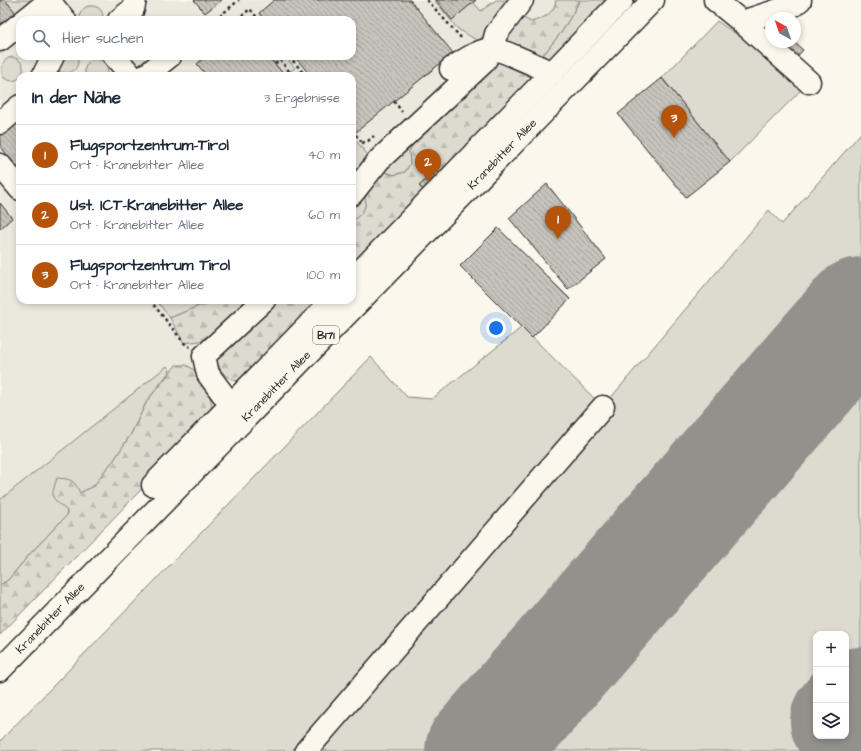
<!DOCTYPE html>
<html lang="de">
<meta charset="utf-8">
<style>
:root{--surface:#fff;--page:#f6f6f7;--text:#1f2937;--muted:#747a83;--line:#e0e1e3;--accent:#b45309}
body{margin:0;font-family:"Architects Daughter",sans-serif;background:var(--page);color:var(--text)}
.controls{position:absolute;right:12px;bottom:12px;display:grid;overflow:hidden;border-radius:8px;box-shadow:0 2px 6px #0003}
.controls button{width:36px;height:36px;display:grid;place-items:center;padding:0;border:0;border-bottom:1px solid var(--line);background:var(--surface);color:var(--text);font:20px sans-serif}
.compass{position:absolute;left:765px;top:12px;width:36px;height:36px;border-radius:50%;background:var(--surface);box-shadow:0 2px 6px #0003;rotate:320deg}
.you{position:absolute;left:496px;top:328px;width:14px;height:14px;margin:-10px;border:3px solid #fff;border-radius:50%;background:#1a73e8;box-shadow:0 0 0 6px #1a73e833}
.badge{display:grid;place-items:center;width:26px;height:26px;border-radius:50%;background:var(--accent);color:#fff;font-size:13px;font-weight:700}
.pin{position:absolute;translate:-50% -33px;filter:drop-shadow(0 1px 2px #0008)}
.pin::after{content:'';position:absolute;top:21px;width:14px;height:12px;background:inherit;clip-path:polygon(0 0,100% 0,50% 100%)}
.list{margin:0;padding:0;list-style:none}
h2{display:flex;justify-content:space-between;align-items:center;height:52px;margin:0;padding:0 16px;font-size:17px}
h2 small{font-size:13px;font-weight:400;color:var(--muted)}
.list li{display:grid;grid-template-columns:26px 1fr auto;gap:12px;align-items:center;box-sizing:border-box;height:60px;padding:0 16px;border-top:1px solid var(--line)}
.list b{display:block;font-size:15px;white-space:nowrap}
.list p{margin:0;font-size:13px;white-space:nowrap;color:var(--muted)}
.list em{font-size:13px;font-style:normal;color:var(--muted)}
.icon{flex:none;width:22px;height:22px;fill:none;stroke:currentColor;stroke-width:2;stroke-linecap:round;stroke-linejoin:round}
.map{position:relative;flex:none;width:861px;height:751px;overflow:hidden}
.search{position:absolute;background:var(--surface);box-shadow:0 2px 6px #0003;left:16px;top:16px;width:340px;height:44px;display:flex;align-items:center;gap:10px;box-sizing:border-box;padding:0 14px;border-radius:12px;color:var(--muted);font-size:15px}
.panel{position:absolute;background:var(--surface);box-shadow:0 2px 6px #0003;left:16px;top:72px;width:340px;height:232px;border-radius:12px}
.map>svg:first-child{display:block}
</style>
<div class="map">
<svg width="861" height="751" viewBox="0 0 861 751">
<defs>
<pattern id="forest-firs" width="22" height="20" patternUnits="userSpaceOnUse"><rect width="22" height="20" fill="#dddad0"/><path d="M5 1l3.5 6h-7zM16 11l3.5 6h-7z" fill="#bebbb3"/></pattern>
<pattern id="building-back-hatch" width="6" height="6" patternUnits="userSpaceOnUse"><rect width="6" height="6" fill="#c7c4bc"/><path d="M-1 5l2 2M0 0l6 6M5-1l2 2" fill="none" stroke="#a29f99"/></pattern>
</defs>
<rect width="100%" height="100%" fill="#fbf7ec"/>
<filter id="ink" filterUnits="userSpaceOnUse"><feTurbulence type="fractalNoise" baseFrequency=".025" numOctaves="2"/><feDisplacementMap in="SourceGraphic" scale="8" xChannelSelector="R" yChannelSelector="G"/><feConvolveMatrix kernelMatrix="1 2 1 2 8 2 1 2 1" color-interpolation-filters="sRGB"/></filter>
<g filter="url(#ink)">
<path fill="#ebe8de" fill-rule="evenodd" d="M0 0H559L530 56 352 228V76H20V300H277L201 372 0 530ZM20 20H352V56H20Z"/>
<g fill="#dddad0" stroke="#84827e" fill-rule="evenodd">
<path d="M5 0H31L36 4 20 18Z"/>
<path d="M434 0 473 2 481 11 496 0H514L489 31 478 41 458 29Z"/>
<path d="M580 0H616L551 62 540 59 563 30Z"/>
<path d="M88 6C98 5 104 10 103 20H80C79 13 82 9 88 6Z"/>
<path d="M717 21 755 47 801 90 730 162 662 78Z"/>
<path d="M56 56H77C82 69 68 78 57 70Z"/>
<path d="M268 56H285L295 68 288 73 290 76H285Z"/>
<path d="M12 57C34 62 20 91 3 77 0 68 2 59 12 57Z"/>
<path d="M93 59C103 58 110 66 107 76H86C83 68 86 63 93 59Z"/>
<path d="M426 121 410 164 405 172 394 175 382 171Z"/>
<path d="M861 133V751H0V741L371 357 407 397 432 399 522 327 603 407 769 210 782 224ZM816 634H846V736H816Z"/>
<path d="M352 136 372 160 352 182Z"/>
<path d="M361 186C369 204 367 209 352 222V197Z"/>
<path d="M156 300H213L170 318Z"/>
<path d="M167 366 170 371 147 401 131 434 114 460 103 473 95 485 80 493 63 507 67 511V515L29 555 8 580 0 585V500Z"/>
</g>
<g fill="url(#forest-firs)" stroke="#84827e">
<path d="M556 0H580L563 30 540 59 511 48 501 37 518 15 531 22C543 18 554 15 556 0Z"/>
<path d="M501 60 536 77 352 273V222C367 209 369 204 361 186L382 171 394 175 405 172 410 164 409 151 426 121 496 63Z"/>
<path d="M213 300H326L241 382C214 377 216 357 215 334L205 337 200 341 184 343 170 318Z"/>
<path d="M176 365H186L193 369 208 386 212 406 205 424 0 635V585L8 580 29 555 67 515V511C51 496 50 500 57 478 72 479 74 480 80 493L95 485 103 473 114 460 131 434 147 401Z"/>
</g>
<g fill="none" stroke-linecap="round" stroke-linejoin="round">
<g stroke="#93918c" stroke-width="112">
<path d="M846 721 861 703"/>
<path d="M481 751 861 313"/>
</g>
</g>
<g fill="url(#building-back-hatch)" stroke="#2b2b2b">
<path d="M0 0H5L20 18 0 34Z"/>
<path d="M194 0H222L205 13Z"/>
<path d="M274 0H410L453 53 356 132 352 127V76H311L294 56H352V20H265L259 13Z"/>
<path d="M436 0H476L452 20Z"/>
<path d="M771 30V42H794L803 50 783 72 755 47Z"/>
<path d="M206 56H268L285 76H207L197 64Z"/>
<path d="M662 78 730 162 686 197 618 114Z"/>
<path d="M20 113V171L0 146V129Z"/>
<path d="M432 174 437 179 424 191 419 186Z"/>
<path d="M547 184 606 259 568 289 509 218Z"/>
<path d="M0 203 12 218 0 229Z"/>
<path d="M498 228 570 299 532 338 460 266Z"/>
</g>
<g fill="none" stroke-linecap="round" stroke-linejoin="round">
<defs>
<g id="minor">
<path d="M48 0 65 20"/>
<path d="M715 0 742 22 794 5 800 0"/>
<path d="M25 20 49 1"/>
<path d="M119 20 133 9 135 0"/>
<path d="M742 22 809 82"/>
<path d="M0 40 20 24"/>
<path d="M114 56 132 76"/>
<path d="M451 69C463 61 475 52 490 49 500 48 541 68 552 73"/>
<path d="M43 76 53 56"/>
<path d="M145 76 170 56"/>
<path d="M0 123 20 106"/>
<path d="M0 165 20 189"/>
<path d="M352 194 379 160 484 62 492 49 496 34 522 0"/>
<path d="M352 280 622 0"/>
<path d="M231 405 208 374 204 356 264 300"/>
<path d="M153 485 333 300"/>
<path d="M306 751 603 407"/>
</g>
<path id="major" d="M0 670 653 0"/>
</defs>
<use href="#minor" stroke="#2b2b2b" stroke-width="25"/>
<use href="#major" stroke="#2b2b2b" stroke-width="25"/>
<g stroke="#2b2b2b" stroke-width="2.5" stroke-dasharray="3 3" stroke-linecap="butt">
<path d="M427 0 463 40"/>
<path d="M215 20 239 0"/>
<path d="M237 20 250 9 259 20"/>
<path d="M289 56 306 76"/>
<path d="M187 57H191L193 56"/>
<path d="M275 64 280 60 293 76"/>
<path d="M295 76 302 71"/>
<path d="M394 101 402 112"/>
<path d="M352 130 363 144"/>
<path d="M362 143 368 141 374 136"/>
<path d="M150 300 184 343 190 347"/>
</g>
<use href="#minor" stroke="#fbf7ec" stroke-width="22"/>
<use href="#major" stroke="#fbf7ec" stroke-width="22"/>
</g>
</g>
<g text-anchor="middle" stroke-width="3" stroke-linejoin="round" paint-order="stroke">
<rect fill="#fbf7ec" stroke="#696865" stroke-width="1" x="313" y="326" width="26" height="18" rx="3"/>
<g font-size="11" font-weight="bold" fill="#2b2b2b">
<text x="326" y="339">B171</text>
</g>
<g font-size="12" fill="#2b2b2b" stroke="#fbf7ec">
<text transform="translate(502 154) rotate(-46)" y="4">Kranebitter Allee</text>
<text transform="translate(276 386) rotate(-46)" y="4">Kranebitter Allee</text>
<text transform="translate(50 618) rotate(-46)" y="4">Kranebitter Allee</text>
</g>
</g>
</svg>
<div class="controls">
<button>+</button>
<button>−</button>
<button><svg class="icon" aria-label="layers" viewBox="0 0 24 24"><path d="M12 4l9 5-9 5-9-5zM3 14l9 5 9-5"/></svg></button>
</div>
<svg class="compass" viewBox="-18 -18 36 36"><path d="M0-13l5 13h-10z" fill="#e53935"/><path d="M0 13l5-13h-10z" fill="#747a83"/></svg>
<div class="you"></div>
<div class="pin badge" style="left:558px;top:239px">1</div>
<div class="pin badge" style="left:428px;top:182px">2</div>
<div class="pin badge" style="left:674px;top:138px">3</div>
<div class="search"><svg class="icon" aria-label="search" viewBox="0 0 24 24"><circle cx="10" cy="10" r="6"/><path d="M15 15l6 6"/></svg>Hier suchen</div>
<section class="panel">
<h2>In der Nähe<small>3 Ergebnisse</small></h2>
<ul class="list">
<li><span class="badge">1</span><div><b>Flugsportzentrum-Tirol</b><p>Ort · Kranebitter Allee</p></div><em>40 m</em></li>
<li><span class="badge">2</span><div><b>Ust. ICT-Kranebitter Allee</b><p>Ort · Kranebitter Allee</p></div><em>60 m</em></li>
<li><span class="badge">3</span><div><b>Flugsportzentrum Tirol</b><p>Ort · Kranebitter Allee</p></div><em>100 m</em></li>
</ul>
</section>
</div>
